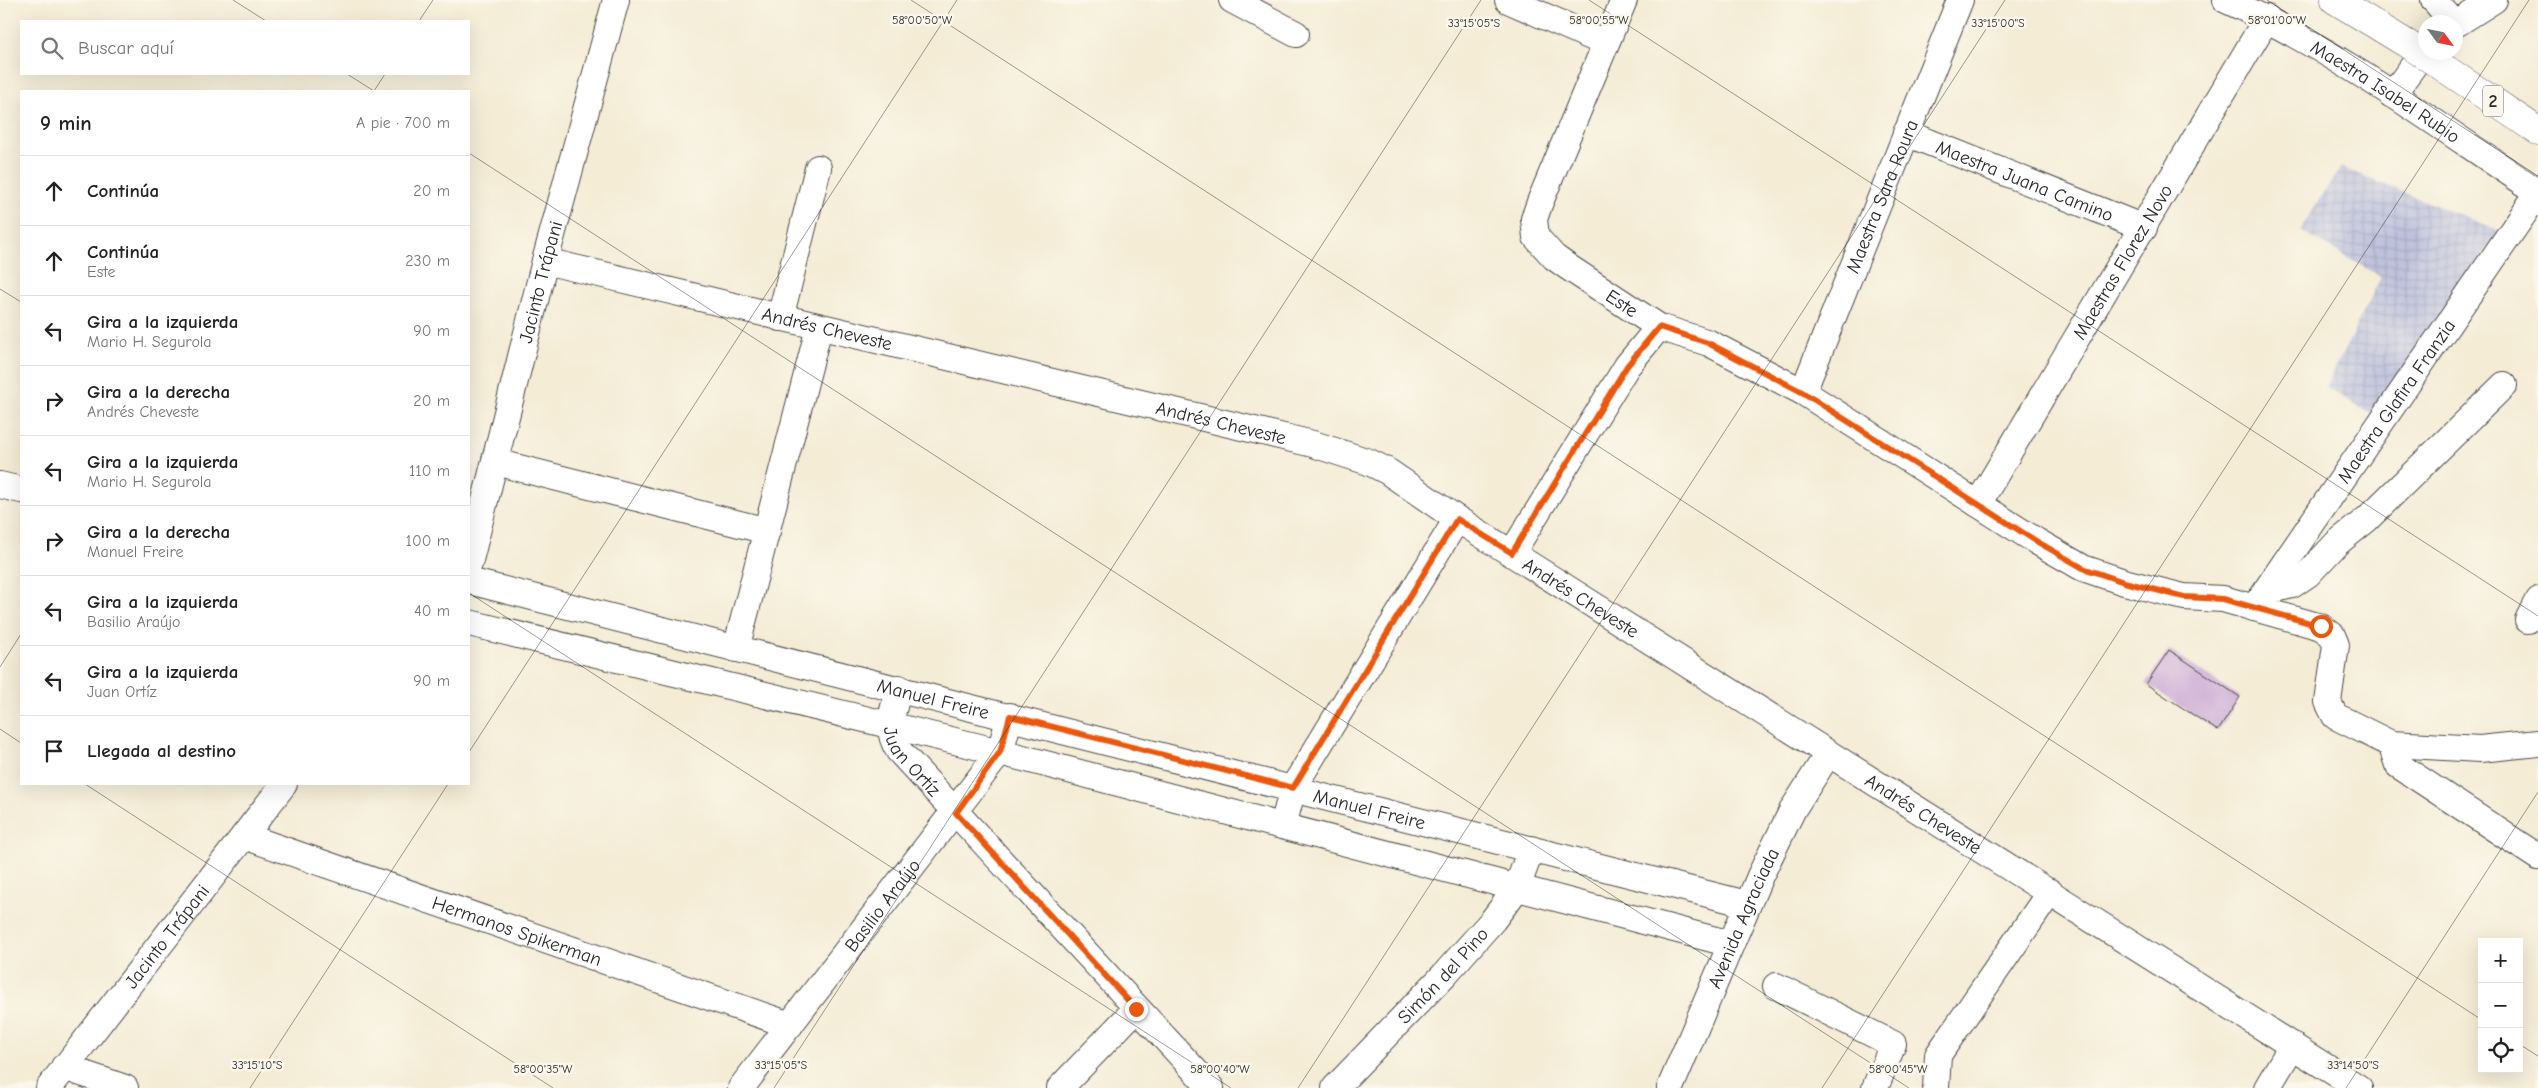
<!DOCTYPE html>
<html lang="es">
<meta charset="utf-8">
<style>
:root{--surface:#fff;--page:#f2f2f2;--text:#222;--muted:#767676;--line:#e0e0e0}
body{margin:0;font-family:"Comic Neue",sans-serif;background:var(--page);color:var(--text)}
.controls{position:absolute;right:15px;bottom:15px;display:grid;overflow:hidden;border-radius:0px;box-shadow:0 5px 20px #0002}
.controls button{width:45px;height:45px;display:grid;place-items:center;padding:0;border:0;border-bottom:1px solid var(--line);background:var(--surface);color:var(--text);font:25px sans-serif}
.compass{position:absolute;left:2418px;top:15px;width:45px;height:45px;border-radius:50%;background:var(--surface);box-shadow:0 5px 20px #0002;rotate:123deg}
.stop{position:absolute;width:15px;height:15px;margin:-11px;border:4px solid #ea580c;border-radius:50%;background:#fff}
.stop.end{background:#ea580c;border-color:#fff;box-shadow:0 1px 5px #0008}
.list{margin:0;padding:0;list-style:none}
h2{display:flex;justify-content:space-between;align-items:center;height:65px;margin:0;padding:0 20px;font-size:21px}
h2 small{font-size:16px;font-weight:400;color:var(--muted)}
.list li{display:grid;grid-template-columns:32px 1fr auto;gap:15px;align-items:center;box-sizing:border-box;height:70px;padding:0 20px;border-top:1px solid var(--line)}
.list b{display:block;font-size:19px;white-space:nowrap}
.list p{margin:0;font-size:16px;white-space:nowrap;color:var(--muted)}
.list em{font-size:16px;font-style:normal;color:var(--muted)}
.icon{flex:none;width:28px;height:28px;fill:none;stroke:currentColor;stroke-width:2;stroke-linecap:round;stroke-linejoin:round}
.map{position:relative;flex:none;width:2538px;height:1088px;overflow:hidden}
.search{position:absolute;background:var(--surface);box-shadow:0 5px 20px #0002;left:20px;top:20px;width:450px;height:55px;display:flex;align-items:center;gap:12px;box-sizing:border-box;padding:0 18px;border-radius:0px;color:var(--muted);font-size:19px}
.panel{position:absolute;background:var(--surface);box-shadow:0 5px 20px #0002;left:20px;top:90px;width:450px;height:695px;border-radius:0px}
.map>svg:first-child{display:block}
</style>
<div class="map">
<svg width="2538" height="1088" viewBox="0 0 2538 1088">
<defs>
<pattern id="industrial-grid" width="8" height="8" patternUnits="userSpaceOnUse" patternTransform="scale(1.25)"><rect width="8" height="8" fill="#bfc2dd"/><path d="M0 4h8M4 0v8" fill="none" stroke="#a4a7be"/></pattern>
</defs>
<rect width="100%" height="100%" fill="#fbf7ec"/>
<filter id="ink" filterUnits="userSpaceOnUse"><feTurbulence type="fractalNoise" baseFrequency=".02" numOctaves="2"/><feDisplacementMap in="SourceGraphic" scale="10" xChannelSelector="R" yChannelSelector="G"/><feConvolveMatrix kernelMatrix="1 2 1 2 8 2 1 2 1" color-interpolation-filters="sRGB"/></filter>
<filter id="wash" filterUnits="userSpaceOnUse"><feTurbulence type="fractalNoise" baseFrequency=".0096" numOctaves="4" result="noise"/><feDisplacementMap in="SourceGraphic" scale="20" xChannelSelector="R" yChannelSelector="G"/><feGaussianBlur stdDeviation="1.12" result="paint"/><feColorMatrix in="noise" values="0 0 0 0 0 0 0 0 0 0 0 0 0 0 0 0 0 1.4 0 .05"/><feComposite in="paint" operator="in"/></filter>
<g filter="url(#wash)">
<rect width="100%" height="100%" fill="#f4ecd5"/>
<path fill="url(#industrial-grid)" d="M2341 167 2499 231 2374 416 2326 387 2381 277 2300 230Z"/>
<g id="blocks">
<path fill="#ceafd6" d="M2169 650 2240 697 2218 731 2146 684Z"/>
</g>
</g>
<g filter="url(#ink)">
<use href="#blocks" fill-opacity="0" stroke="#494844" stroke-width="1"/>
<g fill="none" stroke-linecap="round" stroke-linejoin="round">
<defs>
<g id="minor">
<path d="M1232 0 1296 34"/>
<path d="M1508 0 1605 43"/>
<path id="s1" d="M1624 0 1540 202 1534 219 1536 237 1554 257 1568 267 1659 327 1709 343 1803 392 2036 541 2083 568 2124 582 2184 597 2223 599 2321 627 2332 635 2336 645 2328 702 2335 716 2391 744"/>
<path id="s2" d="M2226 0C2337 50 2437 125 2538 192"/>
<path d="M2434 0 2453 22"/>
<path d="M2456 24 2494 0"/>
<path d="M2392 95 2414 65 2426 52"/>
<path id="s3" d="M1906 133 2144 228"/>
<path id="s4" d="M545 261 1313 444 1369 462 1387 471 1457 519 2359 1088"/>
<path d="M780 318 818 168"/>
<path id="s5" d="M1803 392 1960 0"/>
<path d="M495 462 767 531"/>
<path d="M0 485 21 490"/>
<path id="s6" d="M1978 504 2267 18"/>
<path d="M1512 553 1627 366 1659 327"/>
<path id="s7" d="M469 564 545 261 616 0"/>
<path id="s8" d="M469 581 1747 904"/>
<path d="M2266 591 2292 585 2308 574 2337 543 2367 519 2504 385"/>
<path id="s9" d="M2254 608 2538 193"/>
<path d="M2528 620 2538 600"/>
<path d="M469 623 1000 752 1731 944"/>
<path d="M736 649 819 328"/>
<path id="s10" d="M899 688C893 713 884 727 899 751L1211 1088"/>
<path d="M2538 743 2480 749 2391 744 2398 765 2538 857"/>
<path d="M1283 826 1293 788 1457 519"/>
<path id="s11" d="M244 836 790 1025"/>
<path d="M1776 986 1893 1044 1875 1088"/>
<path d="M64 1067 125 1088"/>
<path id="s12" d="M49 1088 284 784"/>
<path id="s13" d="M741 1088 1000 752 1010 716"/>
<path d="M1060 1088 1136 1009"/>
<path id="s14" d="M1335 1088 1444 975 1493 920 1517 888 1531 849"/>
<path id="s15" d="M1670 1088 1760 876 1793 809 1828 754"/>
<path d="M1936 1088 1938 1055 2050 892"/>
<path d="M2267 1088 2292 1046"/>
</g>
<g id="highway">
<path d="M2335 0 2409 45"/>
<path d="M2447 70 2538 131"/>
</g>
</defs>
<use href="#minor" stroke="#494844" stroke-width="28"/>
<use href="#highway" stroke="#494844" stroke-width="29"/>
<use href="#minor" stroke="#fff" stroke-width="26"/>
<use href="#highway" stroke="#fff" stroke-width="28"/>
<defs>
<path id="highway-bridge" d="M2409 45 2447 70"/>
</defs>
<use href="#highway-bridge" stroke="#494844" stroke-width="29" stroke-linecap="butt"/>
<use href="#highway-bridge" stroke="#fff" stroke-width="28"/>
</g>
</g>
<g fill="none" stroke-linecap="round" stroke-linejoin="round" filter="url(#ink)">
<path stroke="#ea580c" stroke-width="6" d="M1136 1009 956 813 1000 752 1010 716 1293 788 1457 519 1512 553 1627 366 1659 327 1708 343 1802 392 2036 541 2083 568 2124 582 2184 597 2223 599 2321 626"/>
</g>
<path fill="none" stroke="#2b2b2b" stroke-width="1" stroke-opacity="0.45" d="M233 0 266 21M911 0 2482 1020M1589 0 2538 616M2267 0 2538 176M419 21 433 0M347 74 374 91M374 91 385 74M469 153 1909 1088M0 289 21 302M469 593 1231 1088M0 667 21 634M0 729 21 743M469 752 957 0M85 784 553 1088M2519 1044 2538 1056M250 1088 448 784M774 1088 1481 0M1298 1088 2005 0M1822 1088 2529 0M2346 1088 2538 792"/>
<g text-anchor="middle" stroke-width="5" stroke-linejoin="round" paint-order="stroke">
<rect fill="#fbf7ec" stroke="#696865" stroke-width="1" x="2483" y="85.5" width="20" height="31" rx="4"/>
<g font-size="18" font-weight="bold" fill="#2b2b2b">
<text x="2493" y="107">2</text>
</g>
<g font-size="19" fill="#2b2b2b" stroke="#fbf7ec">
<text dy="7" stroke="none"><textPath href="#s2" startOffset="184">Maestra Isabel Rubio</textPath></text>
<text dy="7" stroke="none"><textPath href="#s3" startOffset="128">Maestra Juana Camino</textPath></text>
<text dy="7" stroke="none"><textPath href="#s5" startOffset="211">Maestra Sara Roura</textPath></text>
<text dy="7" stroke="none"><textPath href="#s6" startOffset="282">Maestras Florez Novo</textPath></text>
<text dy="7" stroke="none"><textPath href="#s7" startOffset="291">Jacinto Trápani</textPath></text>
<text dy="7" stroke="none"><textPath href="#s1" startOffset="364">Este</textPath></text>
<text dy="7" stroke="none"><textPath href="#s4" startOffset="290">Andrés Cheveste</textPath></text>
<text dy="7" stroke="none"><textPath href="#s9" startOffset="251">Maestra Glafira Franzia</textPath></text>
<text dy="7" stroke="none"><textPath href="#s4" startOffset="695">Andrés Cheveste</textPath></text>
<text dy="7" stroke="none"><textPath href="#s4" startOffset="1100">Andrés Cheveste</textPath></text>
<text dy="7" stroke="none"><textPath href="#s8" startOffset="479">Manuel Freire</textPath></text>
<text dy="7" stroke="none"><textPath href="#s10" startOffset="81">Juan Ortíz</textPath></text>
<text dy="7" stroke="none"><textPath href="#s8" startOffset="929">Manuel Freire</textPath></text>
<text dy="7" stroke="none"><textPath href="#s4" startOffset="1505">Andrés Cheveste</textPath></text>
<text dy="7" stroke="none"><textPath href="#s13" startOffset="231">Basilio Araújo</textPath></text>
<text dy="7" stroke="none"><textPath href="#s15" startOffset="185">Avenida Agraciada</textPath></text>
<text dy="7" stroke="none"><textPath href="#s11" startOffset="289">Hermanos Spikerman</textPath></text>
<text dy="7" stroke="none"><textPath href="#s12" startOffset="192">Jacinto Trápani</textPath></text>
<text dy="7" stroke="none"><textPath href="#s14" startOffset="156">Simón del Pino</textPath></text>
</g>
</g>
<g font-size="12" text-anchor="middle" fill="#2b2b2b" stroke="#fbf7ec" stroke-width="5" stroke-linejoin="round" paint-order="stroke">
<text x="1599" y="24">58°00'55"W</text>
<text x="2277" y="24">58°01'00"W</text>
<text x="922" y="24">58°00'50"W</text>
<text x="1474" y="27">33°15'05"S</text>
<text x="1998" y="27">33°15'00"S</text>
<text x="257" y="1069">33°15'10"S</text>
<text x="781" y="1069">33°15'05"S</text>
<text x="2353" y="1069">33°14'50"S</text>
<text x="543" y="1073">58°00'35"W</text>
<text x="1220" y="1073">58°00'40"W</text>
<text x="1898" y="1073">58°00'45"W</text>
</g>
</svg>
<div class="controls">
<button>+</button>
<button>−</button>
<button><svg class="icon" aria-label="locate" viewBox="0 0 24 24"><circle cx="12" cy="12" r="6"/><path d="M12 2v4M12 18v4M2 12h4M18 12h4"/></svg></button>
</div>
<svg class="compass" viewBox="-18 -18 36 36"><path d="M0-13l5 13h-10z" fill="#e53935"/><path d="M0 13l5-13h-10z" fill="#767676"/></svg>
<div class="stop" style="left:2321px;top:626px"></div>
<div class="stop end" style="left:1136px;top:1009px"></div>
<div class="search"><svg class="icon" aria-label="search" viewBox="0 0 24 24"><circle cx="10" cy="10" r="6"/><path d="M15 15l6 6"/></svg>Buscar aquí</div>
<section class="panel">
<h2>9 min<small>A pie · 700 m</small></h2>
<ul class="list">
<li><svg class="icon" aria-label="ahead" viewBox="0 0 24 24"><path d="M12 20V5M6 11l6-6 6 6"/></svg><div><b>Continúa</b></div><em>20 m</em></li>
<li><svg class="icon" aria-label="ahead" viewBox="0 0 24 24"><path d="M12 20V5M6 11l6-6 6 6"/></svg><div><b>Continúa</b><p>Este</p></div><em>230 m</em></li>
<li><svg class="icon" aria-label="left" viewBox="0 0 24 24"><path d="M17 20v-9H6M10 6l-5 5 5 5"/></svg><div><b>Gira a la izquierda</b><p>Mario H. Segurola</p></div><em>90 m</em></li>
<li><svg class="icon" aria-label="right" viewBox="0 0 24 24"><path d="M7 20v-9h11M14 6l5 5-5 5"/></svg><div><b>Gira a la derecha</b><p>Andrés Cheveste</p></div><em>20 m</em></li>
<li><svg class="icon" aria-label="left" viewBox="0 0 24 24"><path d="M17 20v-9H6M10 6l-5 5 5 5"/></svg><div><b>Gira a la izquierda</b><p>Mario H. Segurola</p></div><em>110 m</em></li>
<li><svg class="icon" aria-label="right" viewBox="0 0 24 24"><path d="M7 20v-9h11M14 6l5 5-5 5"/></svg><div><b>Gira a la derecha</b><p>Manuel Freire</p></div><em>100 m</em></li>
<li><svg class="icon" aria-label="left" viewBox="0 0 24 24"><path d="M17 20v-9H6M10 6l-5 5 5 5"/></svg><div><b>Gira a la izquierda</b><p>Basilio Araújo</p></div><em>40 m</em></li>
<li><svg class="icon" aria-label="left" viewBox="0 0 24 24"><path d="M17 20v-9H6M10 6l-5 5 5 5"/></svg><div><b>Gira a la izquierda</b><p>Juan Ortíz</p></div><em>90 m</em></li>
<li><svg class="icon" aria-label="arrive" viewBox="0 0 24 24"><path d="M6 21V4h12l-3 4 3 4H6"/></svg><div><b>Llegada al destino</b></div></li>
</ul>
</section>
</div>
